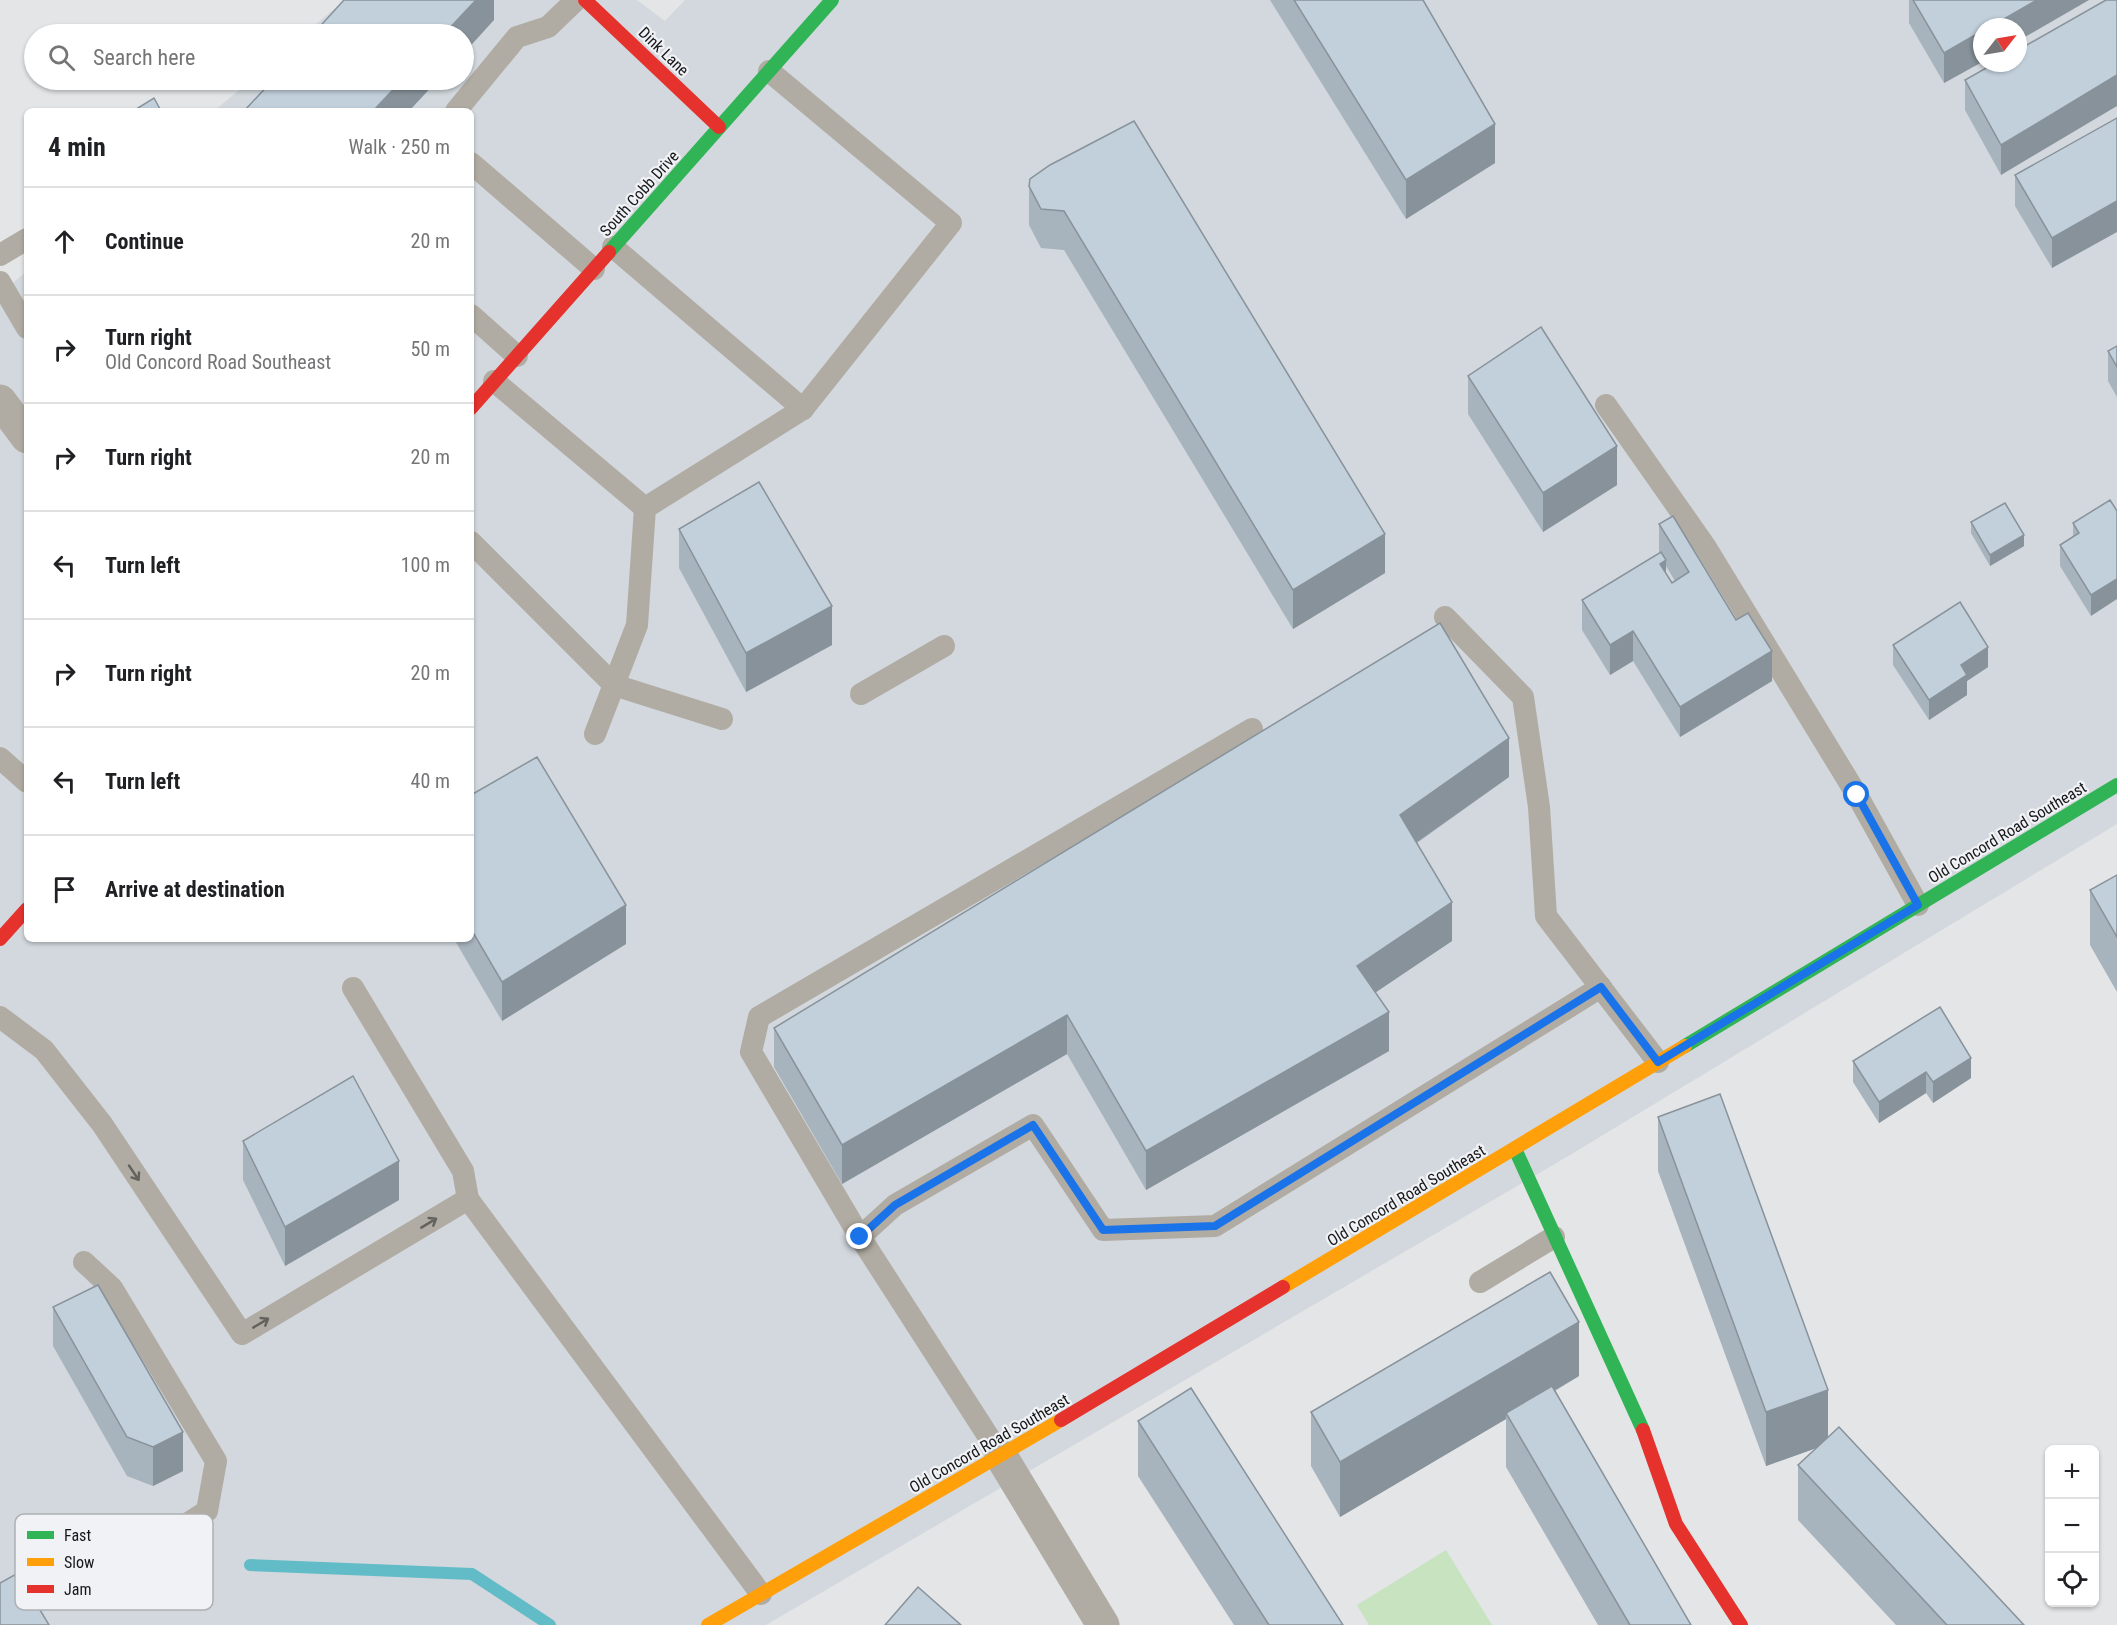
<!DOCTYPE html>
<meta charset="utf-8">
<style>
:root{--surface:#fff;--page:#f2f2f2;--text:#202124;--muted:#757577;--line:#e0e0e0}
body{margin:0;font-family:"Roboto Condensed",sans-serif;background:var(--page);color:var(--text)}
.controls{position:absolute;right:18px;bottom:18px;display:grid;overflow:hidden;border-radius:9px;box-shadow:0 2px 4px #0004}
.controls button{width:54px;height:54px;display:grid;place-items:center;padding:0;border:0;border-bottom:2px solid var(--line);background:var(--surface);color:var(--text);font:30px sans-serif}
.compass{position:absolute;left:1973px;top:18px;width:54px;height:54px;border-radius:50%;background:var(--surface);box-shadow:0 2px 4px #0004;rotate:59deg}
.stop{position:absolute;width:18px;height:18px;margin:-14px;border:4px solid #1a73e8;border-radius:50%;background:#fff}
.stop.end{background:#1a73e8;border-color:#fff;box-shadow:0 2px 6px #0008}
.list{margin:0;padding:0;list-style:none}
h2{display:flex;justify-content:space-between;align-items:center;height:78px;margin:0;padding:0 24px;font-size:26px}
h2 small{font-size:20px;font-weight:400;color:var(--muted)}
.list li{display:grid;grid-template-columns:39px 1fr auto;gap:18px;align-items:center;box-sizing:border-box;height:108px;padding:0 24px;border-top:2px solid var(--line)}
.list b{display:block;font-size:22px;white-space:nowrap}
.list p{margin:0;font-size:20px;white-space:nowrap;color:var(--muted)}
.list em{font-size:20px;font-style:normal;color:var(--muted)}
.icon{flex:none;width:33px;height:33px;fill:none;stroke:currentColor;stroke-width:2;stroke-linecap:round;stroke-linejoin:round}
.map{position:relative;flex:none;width:2117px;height:1625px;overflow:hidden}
.search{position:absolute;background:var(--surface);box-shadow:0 2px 4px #0004;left:24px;top:24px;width:450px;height:66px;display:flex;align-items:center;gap:15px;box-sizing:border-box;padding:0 21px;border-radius:33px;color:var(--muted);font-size:22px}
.panel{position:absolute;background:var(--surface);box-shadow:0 2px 4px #0004;left:24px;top:108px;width:450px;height:834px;border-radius:9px}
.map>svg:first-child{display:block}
</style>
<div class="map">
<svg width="2117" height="1625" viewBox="0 0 2117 1625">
<rect width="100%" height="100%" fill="#e3e5e7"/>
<path fill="#d2d8dd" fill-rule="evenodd" d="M345 0H637L665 21 685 0H2117V824L1570 1155 766 1625H0V294L27 271V939H471V111H214L251 80H464V34H304ZM1982 27H2018V63H1982Z"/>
<path fill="#c7e3c0" d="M1446 1550 1492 1625H1369L1357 1605Z"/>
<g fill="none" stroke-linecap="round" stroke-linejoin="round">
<path stroke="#62bcc8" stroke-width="12" d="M250 1565 472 1574 550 1625"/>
<g stroke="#b0aca3" stroke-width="22">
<path d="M456 111 517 37 548 27 576 0"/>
<path d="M471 163 594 269"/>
<path d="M613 247 803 409 951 223 769 71"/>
<path d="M0 255 27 239"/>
<path d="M0 282 27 328"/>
<path d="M471 315 517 356"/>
<path d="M494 381 645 508 803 409"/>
<path d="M1606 405 1705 546 1857 795 1918 905"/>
<path d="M471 542 614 685 722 719"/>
<path d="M1445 617 1523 697 1539 807 1546 916 1658 1062"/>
<path d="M861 694 944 646"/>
<path d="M595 734 637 625 645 508"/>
<path d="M0 758 27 782"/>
<path d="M353 988 463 1171 468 1199 761 1594"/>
<path d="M0 1017 44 1050 102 1124 242 1334 468 1199"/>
<path d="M860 1237 895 1205 1033 1125 1103 1230 1215 1226 1601 987"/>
<path d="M84 1262 112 1288 216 1461 207 1511 108 1575"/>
<path d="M1480 1282 1554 1237"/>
<path d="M1001 1456 860 1237 751 1052 759 1017 1252 729"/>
</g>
<g stroke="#b0aca3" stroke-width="33">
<path d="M0 401 27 437"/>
<path d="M1001 1456 1103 1625"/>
</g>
<g stroke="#30b455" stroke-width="14">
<path d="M609 252 832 0"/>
<path d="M1685 1046 2117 785"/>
<path d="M1515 1149 1643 1430"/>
</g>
<g stroke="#ff9f0a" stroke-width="14">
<path d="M1283 1287 1685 1046"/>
<path d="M708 1625 1061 1420"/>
</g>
<g stroke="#e5322d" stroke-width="14">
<path d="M585 0 719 127"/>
<path d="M471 408 609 252"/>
<path d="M0 939 27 909"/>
<path d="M1061 1420 1283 1287"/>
<path d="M1643 1430 1676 1524 1741 1625"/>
</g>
</g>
<g fill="#a7b3bd" fill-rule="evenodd">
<path d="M1270 0H1423L1495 163 1406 219Z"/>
<path d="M1909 0H2089L1982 27V62L1944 83 1909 23Z"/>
<path d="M2018 63 2001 175 1965 110V80Z"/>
<path d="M2117 118 2052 268 2015 206V175Z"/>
<path d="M1050 165 1385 573 1293 629 1064 250 1041 248 1029 225V186Z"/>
<path d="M27 256V301L25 296V257Z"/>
<path d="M2117 346V397L2108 381V351Z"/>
<path d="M1468 376 1617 485 1543 532 1468 414Z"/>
<path d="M2117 511 2091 616 2060 566V545L2073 537V523Z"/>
<path d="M1971 522 2024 546 1990 566 1971 533Z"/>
<path d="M1659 524 1772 681 1680 737 1633 661 1610 675 1582 630V600L1659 553ZM1666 566 1675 581 1672 583 1666 574Z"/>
<path d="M679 529 832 645 746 692 679 568Z"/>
<path d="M1893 645 1988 667 1967 681V695L1929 720 1893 665Z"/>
<path d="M1509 777 1417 843 1452 941 1375 992 1389 1051 1146 1190 1067 1054 842 1184 774 1067V1028Z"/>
<path d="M471 795 626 944 502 1021 454 939H471Z"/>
<path d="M2117 875V992L2090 945V890Z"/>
<path d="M1853 1061 1971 1078 1933 1103 1926 1093 1879 1123 1853 1082Z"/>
<path d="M1658 1117 1828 1437 2024 1625H1896L1798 1520V1465L1816 1448 1766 1466 1658 1171Z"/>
<path d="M243 1141 399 1200 285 1266 243 1180Z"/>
<path d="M53 1307 183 1471 153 1486 127 1476 53 1346Z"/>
<path d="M1579 1376 1555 1391 1691 1625H1598L1506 1467V1419L1340 1517 1311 1466V1412Z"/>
<path d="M1138 1421 1343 1625H1234L1138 1476Z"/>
</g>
<g fill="#88929a">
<path d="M476 0H494V20L464 53V34H444Z"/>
<path d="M2037 0H2089L2018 41V27H1990Z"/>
<path d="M1982 31V62L1944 83V53Z"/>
<path d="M2117 75V106L2001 175V145Z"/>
<path d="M402 80H438L409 111H373Z"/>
<path d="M1495 124V163L1406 219V180Z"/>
<path d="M2117 201V232L2052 268V238Z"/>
<path d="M1617 446V485L1543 532V493Z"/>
<path d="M1385 534V573L1293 629V590Z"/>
<path d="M2024 535V546L1990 566V555Z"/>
<path d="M1666 560V591L1660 564Z"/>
<path d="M2117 579V599L2091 616V595Z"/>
<path d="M832 606V645L746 692V653Z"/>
<path d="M1633 631V661L1610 675V645Z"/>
<path d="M1988 647V667L1967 681V695L1929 720V700L1961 665Z"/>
<path d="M1772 651V681L1680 737V707Z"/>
<path d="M1509 738V777L1400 854V815Z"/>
<path d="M1452 902V941L1357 1005V966Z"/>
<path d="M626 905V944L502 1021V982Z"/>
<path d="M1389 1012V1051L1146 1190V1151Z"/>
<path d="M1067 1015V1054L842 1184V1145Z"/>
<path d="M1971 1058V1078L1933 1103V1082Z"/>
<path d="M1926 1072V1093L1879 1123V1102Z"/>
<path d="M399 1161V1200L285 1266V1227Z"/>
<path d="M1579 1322V1376L1509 1417 1506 1413V1419L1340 1517V1462Z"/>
<path d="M1828 1390V1444L1766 1466V1412Z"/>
<path d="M183 1432V1471L153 1486V1447Z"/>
</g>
<g fill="#c2d0dc" stroke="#88929a" stroke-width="1.5">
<path d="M344 0H476L444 34H313Z"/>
<path d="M1294 0H1423L1495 124 1406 180Z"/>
<path d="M1913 0H2037L1990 27H1982V31L1944 53Z"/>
<path d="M2106 0H2117V75L2001 145 1965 80 1995 63H2018V50Z"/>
<path d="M273 80H402L373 111H244Z"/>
<path d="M154 98 161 111H133Z"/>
<path d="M2117 118V201L2052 238 2015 175Z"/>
<path d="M1134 121 1385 534 1293 590 1064 211 1041 209 1029 186 1030 179 1050 165Z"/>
<path d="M1541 327 1617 446 1543 493 1468 376Z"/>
<path d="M2117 346V367L2108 351Z"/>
<path d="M759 482 832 606 746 653 679 529Z"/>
<path d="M2110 500 2117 511V579L2091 595 2060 545 2079 533 2073 523Z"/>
<path d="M2005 503 2024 535 1990 555 1971 522Z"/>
<path d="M1673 516 1736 620 1748 613 1772 651 1680 707 1633 631 1610 645 1582 600 1661 552 1666 560 1660 564 1672 583 1689 572 1659 524Z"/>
<path d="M1960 602 1988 647 1961 665 1967 675 1929 700 1893 645Z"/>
<path d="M1440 623 1509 738 1400 815 1452 902 1357 966 1389 1012 1146 1151 1067 1015 842 1145 774 1028Z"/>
<path d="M537 757 626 905 502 982 471 929V795Z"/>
<path d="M2117 875V937L2090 890Z"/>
<path d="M1940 1007 1971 1058 1933 1082 1926 1072 1879 1102 1853 1061Z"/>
<path d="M353 1076 399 1161 285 1227 243 1141Z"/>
<path d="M1720 1094 1828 1390 1766 1412 1658 1117Z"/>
<path d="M1550 1272 1579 1322 1340 1462 1311 1412Z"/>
<path d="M98 1285 183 1432 153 1447 127 1437 53 1307Z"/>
<path d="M1552 1386 1691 1625H1630L1506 1413Z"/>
<path d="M1191 1388 1343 1625H1269L1138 1421Z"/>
<path d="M1839 1427 2024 1625H1947L1798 1465Z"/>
<path d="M18 1573 49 1625H0V1583Z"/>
<path d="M918 1587 961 1625H885Z"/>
</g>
<defs><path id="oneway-shaft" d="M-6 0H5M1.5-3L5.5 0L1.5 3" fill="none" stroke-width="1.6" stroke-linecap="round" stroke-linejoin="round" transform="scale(1.5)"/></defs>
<g stroke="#63625e">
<use href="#oneway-shaft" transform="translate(134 1173) rotate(56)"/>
<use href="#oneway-shaft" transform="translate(429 1223) rotate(-31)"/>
<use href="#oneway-shaft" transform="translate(261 1323) rotate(-31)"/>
</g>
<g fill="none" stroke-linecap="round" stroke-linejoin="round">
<path stroke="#1a73e8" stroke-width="8" d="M860 1237 895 1205 1033 1125 1103 1230 1215 1226 1601 987 1658 1062 1918 905 1857 795"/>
</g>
<g text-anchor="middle" stroke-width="4.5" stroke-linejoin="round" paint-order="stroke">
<g font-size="16" fill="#161718" stroke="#f0f2f5">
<text transform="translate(664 51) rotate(44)" y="6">Dink Lane</text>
<text transform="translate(639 193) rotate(-48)" y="6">South Cobb Drive</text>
<text transform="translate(2007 832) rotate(-31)" y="6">Old Concord Road Southeast</text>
<text transform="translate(1406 1195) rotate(-31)" y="6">Old Concord Road Southeast</text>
<text transform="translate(989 1443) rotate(-30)" y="6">Old Concord Road Southeast</text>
</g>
</g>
<rect x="15" y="1514" width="198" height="96" rx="9" fill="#f0f2f5" stroke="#afb0b3" stroke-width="1.5"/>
<rect x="27" y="1531" width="27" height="8" fill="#30b455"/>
<rect x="27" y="1558" width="27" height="8" fill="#ff9f0a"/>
<rect x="27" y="1585" width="27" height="8" fill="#e5322d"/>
<g font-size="16" fill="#161718">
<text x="64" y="1541">Fast</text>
<text x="64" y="1568">Slow</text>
<text x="64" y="1595">Jam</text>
</g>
</svg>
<div class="controls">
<button>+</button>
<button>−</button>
<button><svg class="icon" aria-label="locate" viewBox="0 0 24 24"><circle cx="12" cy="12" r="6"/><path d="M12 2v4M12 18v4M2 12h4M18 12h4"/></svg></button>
</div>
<svg class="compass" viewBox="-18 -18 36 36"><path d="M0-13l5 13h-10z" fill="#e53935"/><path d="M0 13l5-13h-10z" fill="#757577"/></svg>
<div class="stop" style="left:1857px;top:795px"></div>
<div class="stop end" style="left:860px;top:1237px"></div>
<div class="search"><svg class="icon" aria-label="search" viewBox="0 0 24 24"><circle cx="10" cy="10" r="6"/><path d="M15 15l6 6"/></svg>Search here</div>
<section class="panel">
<h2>4 min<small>Walk · 250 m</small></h2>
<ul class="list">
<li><svg class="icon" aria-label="ahead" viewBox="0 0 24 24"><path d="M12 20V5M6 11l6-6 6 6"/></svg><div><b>Continue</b></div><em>20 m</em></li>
<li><svg class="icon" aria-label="right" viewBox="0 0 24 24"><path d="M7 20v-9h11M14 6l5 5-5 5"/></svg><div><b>Turn right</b><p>Old Concord Road Southeast</p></div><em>50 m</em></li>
<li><svg class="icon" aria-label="right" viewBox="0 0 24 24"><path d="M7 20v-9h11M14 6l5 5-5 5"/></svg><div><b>Turn right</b></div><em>20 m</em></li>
<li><svg class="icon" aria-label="left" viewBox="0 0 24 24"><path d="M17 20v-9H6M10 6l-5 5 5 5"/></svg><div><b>Turn left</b></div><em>100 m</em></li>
<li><svg class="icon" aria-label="right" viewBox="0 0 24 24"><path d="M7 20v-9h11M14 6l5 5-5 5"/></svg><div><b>Turn right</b></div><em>20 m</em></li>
<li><svg class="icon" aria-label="left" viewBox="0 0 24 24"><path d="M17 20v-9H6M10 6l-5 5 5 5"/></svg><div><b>Turn left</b></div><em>40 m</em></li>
<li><svg class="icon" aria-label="arrive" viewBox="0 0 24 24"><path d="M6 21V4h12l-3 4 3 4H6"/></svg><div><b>Arrive at destination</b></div></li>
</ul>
</section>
</div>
